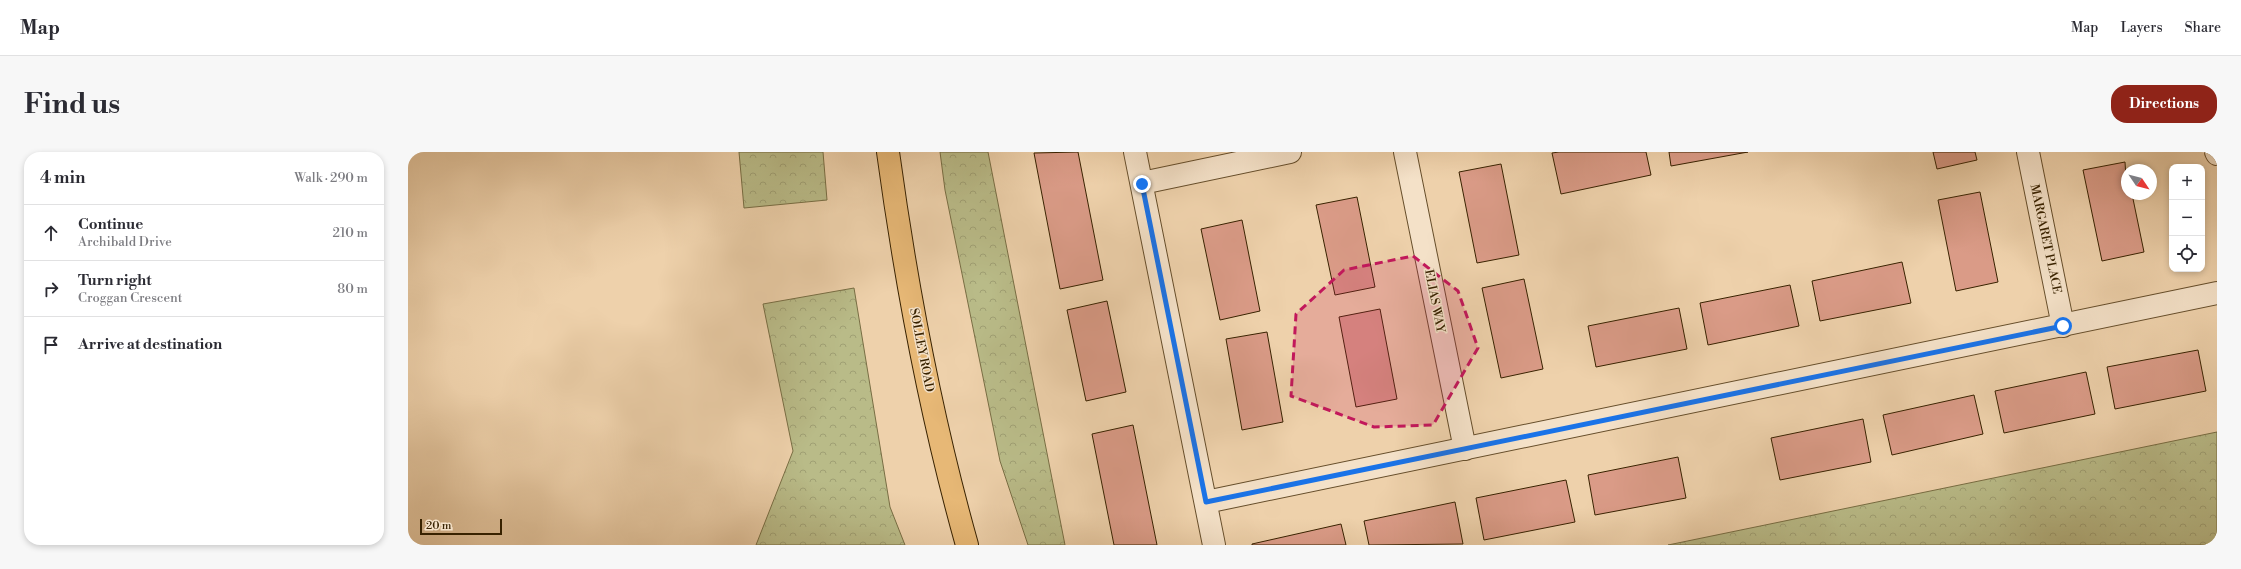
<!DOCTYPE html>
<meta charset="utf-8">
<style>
:root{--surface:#fff;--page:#f7f7f7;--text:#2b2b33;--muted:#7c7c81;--line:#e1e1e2;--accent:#8f2418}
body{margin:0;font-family:"Libre Bodoni",serif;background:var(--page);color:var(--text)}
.controls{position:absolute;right:12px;top:12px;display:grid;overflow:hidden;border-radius:8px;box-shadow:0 2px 6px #0003}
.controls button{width:36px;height:36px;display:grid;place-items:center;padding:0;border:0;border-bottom:1px solid var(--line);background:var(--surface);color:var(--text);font:20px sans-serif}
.compass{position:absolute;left:1713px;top:12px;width:36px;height:36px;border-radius:50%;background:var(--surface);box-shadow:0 2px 6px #0003;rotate:125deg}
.scale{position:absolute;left:12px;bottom:10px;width:82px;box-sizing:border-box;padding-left:4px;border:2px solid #382200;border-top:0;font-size:11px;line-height:14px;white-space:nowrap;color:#382200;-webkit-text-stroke:3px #f4e1c8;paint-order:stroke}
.stop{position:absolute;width:12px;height:12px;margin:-9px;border:3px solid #1a73e8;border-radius:50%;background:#fff}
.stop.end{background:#1a73e8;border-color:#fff;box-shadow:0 1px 4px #0008}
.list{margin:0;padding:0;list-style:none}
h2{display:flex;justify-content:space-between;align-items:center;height:52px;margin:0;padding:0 16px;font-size:17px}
h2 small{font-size:13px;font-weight:400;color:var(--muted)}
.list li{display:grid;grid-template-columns:26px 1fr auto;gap:12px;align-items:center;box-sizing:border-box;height:56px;padding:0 16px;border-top:1px solid var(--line)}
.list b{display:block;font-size:15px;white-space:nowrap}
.list p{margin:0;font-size:13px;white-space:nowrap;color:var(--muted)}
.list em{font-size:13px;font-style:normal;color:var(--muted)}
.icon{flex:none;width:22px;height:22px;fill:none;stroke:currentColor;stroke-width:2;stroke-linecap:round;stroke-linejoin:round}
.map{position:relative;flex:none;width:1809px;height:393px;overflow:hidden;border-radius:16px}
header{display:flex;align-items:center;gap:24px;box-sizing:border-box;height:56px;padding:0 20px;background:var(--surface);border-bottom:1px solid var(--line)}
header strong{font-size:19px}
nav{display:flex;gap:22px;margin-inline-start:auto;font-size:14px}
.intro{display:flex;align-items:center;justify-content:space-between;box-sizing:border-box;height:96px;padding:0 24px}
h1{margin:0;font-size:28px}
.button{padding:10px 18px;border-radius:16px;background:var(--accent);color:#fff;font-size:14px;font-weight:700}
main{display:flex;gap:24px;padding:0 24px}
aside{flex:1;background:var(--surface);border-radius:16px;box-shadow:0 2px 6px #0003}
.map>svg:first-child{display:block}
</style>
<header>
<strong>Map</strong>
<nav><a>Map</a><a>Layers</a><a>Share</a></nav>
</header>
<div class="intro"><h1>Find us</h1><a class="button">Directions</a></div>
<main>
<aside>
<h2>4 min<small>Walk · 290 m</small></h2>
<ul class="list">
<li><svg class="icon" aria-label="ahead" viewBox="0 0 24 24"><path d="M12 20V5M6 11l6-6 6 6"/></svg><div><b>Continue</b><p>Archibald Drive</p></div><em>210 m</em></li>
<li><svg class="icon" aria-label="right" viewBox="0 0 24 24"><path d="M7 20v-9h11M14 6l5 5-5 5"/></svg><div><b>Turn right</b><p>Croggan Crescent</p></div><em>80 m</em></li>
<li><svg class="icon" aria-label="arrive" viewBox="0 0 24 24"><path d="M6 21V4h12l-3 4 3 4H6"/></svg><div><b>Arrive at destination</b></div></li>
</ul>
</aside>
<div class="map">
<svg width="1809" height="393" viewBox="0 0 1809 393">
<defs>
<pattern id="forest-crowns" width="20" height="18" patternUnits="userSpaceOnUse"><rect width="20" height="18" fill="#b9bb88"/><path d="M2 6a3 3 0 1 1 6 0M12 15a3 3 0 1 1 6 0" fill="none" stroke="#a0a074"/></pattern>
</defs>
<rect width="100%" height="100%" fill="#eed1ab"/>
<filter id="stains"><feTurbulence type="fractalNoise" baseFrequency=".005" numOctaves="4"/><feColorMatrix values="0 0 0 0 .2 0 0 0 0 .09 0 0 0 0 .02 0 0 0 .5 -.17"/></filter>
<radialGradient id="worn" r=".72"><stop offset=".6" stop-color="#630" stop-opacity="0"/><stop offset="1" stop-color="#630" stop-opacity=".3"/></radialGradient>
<g fill="url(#forest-crowns)" stroke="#786e44">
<path d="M331 0H415L419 48 336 56Z"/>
<path d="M532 0H580L657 393H620L592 309 537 38Z"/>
<path d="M446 136 482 355 497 393H348L385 299 355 152Z"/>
<path d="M1809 280V393H1260Z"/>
</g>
<g fill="#da9b87" stroke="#382200">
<path d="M670 0 695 128 652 137 626 1Z"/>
<path d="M1151 0H1238L1243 23 1153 42 1144 1Z"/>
<path d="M1261 0H1340L1263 14Z"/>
<path d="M1525 0H1567L1569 8 1529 17Z"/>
<path d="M1717 10 1719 42H1724L1736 100 1694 109 1675 18Z"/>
<path d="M1093 12 1111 103 1069 111 1051 20Z"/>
<path d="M1572 40 1590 130 1548 139 1530 48Z"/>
<path d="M949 45 967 135 927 143 908 53Z"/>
<path d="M834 68 852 159 812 168 793 77Z"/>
<path d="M1494 110 1503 151 1412 169 1404 129Z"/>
<path d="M1116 127 1135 217 1093 226 1074 136Z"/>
<path d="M1382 133 1391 174 1300 193 1292 151Z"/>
<path d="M699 149 718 240 678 249 659 158Z"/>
<path d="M1271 156 1279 197 1188 215 1180 174Z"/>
<path d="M972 157 989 247 948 255 931 165Z"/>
<path d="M859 180 875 270 834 278 818 187Z"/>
<path d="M1790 198 1798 239 1707 257 1699 215Z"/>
<path d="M1678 220 1687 262 1596 281 1587 239Z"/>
<path d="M1566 243 1575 282 1484 303 1475 263Z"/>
<path d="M1455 267 1463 310 1372 328 1363 286Z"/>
<path d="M725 273 749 393H706L684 282Z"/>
<path d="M1270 305 1278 346 1187 363 1180 323Z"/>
<path d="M1158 328 1167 370 1076 388 1068 346Z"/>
<path d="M1047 350 1055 392 961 393 956 369Z"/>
<path d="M933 372 938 393H844V392Z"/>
</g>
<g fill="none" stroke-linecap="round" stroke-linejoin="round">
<defs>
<g id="minor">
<path d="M727 0 806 393"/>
<path d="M997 0 1057 297"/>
<path d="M1620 0 1655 174"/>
<path d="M1808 0 1809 2"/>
<path d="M734 31 882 0"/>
<path d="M798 350 1809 141"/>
</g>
<path id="major" d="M480 0C498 132 523 265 559 393"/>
</defs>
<use href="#minor" stroke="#664e2b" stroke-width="24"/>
<use href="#major" stroke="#382200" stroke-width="24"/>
<use href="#minor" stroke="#f4e1c8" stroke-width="22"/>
<use href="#major" stroke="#e7b876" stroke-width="22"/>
</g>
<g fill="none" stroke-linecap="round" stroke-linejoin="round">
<path stroke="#1a73e8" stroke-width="5" d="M734 32 798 350 1655 174"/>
</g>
<path fill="#c2185b" fill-opacity="0.2" stroke="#c2185b" stroke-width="3" stroke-dasharray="8 5" stroke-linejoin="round" d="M1005 104 1050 139 1070 196 1025 273 966 275 883 244 888 162 936 118Z"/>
<g text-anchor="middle" stroke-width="3" stroke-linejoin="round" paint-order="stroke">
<g font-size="12" fill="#382200" stroke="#f4e1c8">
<text transform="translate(1638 87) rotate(78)" y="4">MARGARET PLACE</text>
<text transform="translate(1027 149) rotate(79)" y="4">ELIAS WAY</text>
<text transform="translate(514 198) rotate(79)" y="4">SOLLEY ROAD</text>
</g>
</g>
<rect width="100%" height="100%" filter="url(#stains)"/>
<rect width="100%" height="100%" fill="url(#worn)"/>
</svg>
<div class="controls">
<button>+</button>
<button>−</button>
<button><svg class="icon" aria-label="locate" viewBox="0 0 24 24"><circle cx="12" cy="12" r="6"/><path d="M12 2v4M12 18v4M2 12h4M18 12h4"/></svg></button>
</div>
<svg class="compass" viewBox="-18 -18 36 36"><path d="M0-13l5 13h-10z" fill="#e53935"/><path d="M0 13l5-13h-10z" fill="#7c7c81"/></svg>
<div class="scale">20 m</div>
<div class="stop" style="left:1655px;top:174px"></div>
<div class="stop end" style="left:734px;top:32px"></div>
</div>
</main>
